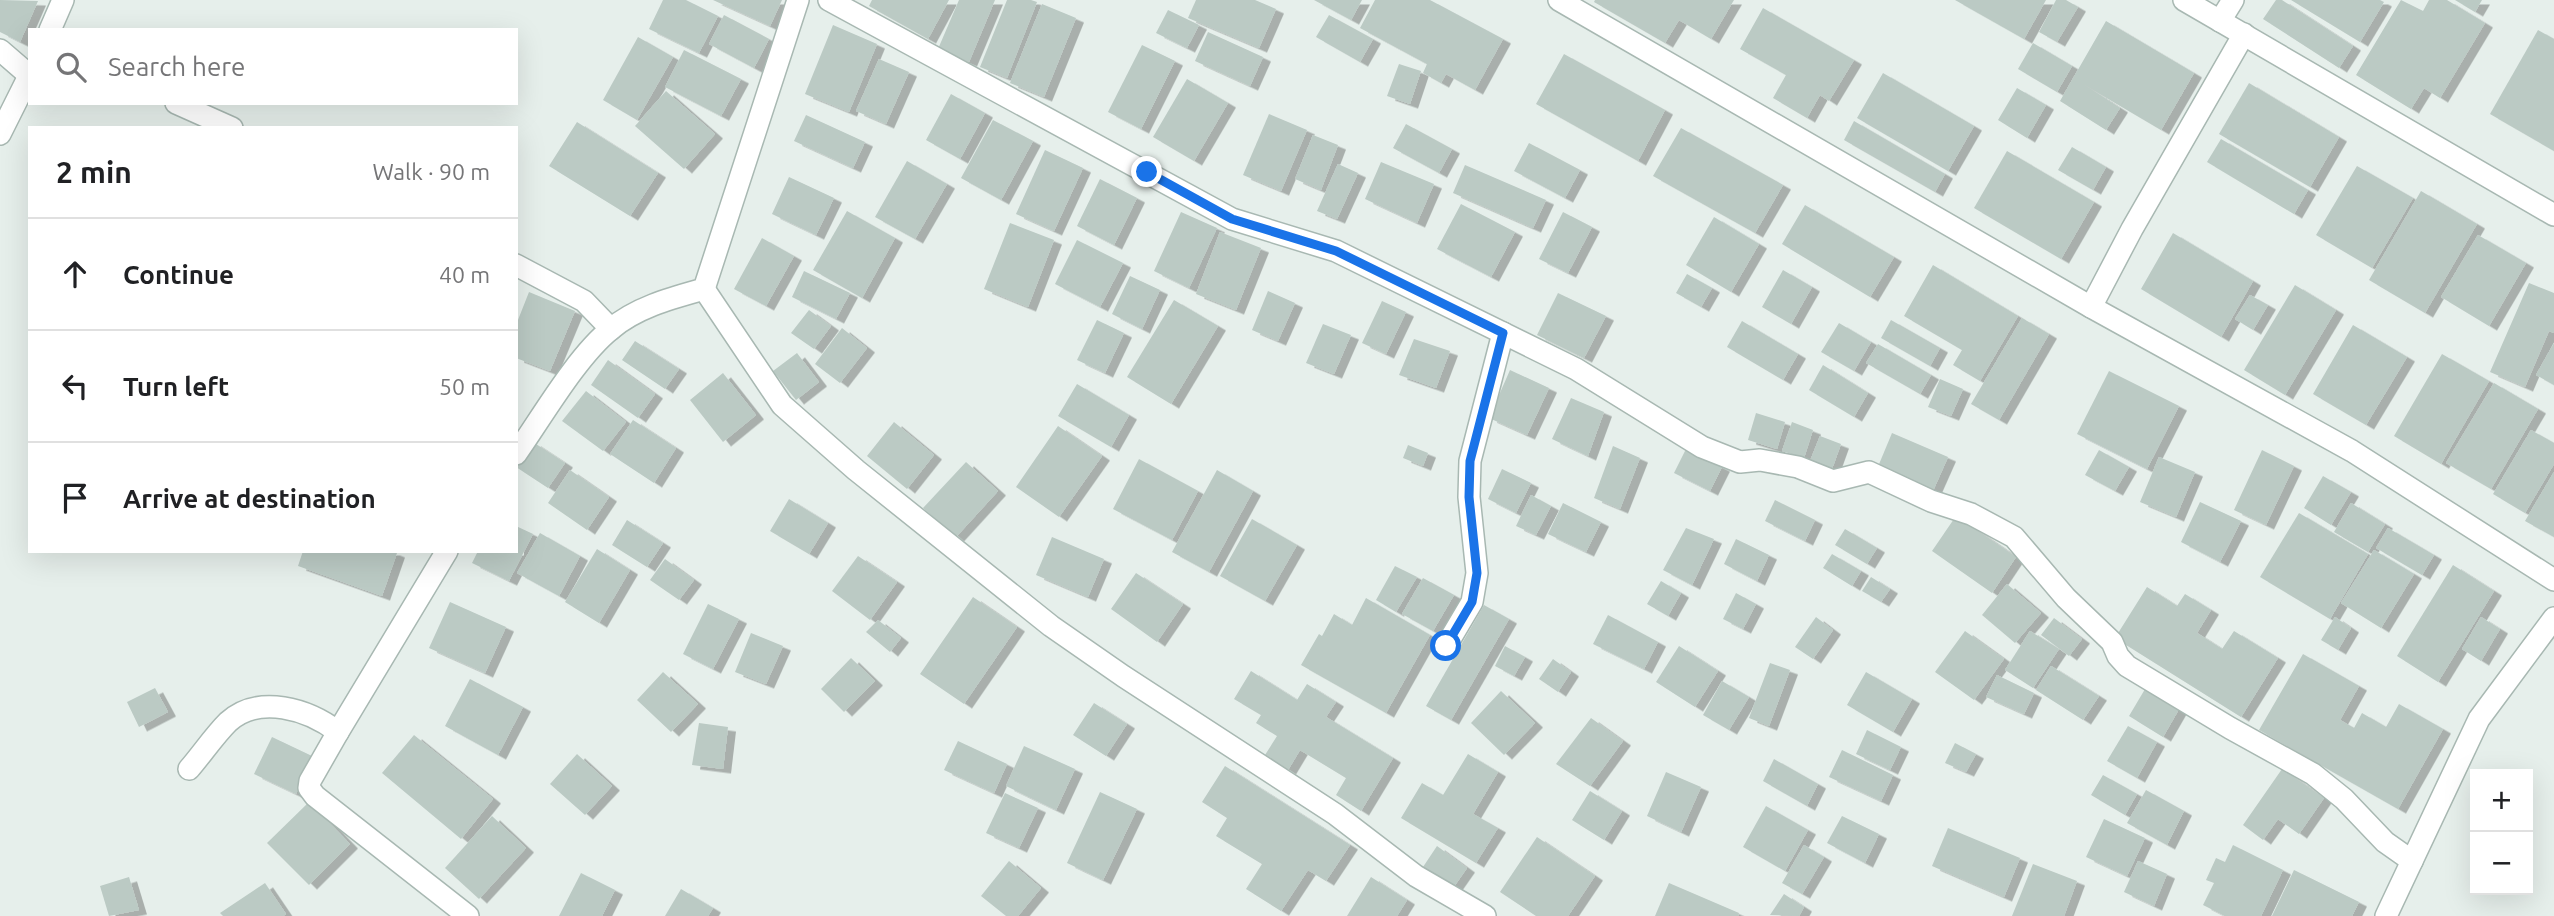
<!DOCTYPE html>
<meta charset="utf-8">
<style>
:root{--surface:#fff;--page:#f6f6f6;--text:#202124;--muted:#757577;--line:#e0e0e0}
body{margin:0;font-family:Ubuntu,sans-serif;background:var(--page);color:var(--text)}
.controls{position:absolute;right:21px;bottom:21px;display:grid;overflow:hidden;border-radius:0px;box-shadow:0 7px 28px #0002}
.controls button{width:63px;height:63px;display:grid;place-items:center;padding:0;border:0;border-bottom:2px solid var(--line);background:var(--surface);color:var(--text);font:35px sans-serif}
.stop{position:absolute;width:21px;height:21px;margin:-16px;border:5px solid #1a73e8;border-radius:50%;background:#fff}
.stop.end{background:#1a73e8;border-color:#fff;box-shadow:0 2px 7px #0008}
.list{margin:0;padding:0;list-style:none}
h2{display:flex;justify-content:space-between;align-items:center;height:91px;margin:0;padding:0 28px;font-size:30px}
h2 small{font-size:23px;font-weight:400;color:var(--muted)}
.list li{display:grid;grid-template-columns:46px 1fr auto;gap:21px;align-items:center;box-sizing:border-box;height:112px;padding:0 28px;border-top:2px solid var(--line)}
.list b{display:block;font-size:26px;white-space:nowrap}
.list em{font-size:23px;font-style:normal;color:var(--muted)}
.icon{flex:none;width:38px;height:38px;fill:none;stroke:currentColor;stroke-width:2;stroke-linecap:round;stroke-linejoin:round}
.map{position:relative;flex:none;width:2554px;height:916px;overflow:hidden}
.search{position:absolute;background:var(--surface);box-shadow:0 7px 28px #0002;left:28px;top:28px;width:490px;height:77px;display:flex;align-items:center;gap:18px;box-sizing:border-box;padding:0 24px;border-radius:0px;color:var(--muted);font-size:26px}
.panel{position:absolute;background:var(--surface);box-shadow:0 7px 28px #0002;left:28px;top:126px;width:490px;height:427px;border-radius:0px}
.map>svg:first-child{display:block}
</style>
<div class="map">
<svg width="2554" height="916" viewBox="0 0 2554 916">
<defs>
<filter id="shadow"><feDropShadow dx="8" dy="4.5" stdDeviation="0" flood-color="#0004"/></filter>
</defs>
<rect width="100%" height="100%" fill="#e6efeb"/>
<g fill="#bbcac4" filter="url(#shadow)">
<path d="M0 0 38 1 20 42 0 32Z"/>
<path d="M663 0H686L718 16 699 53 649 29Z"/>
<path d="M713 0H782L770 26Z"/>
<path d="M872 0H949L928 39 869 6Z"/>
<path d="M959 0H995L969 62 938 49Z"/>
<path d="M1007 0H1031L1037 2 1007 78 980 67Z"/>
<path d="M1196 0H1255L1276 9 1259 48 1188 18Z"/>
<path d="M1314 0H1362L1351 20Z"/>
<path d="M1375 0H1430L1503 39 1475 90 1446 74 1441 83 1423 73 1427 64 1360 28Z"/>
<path d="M1595 0H1734L1711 39 1679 20 1665 43 1594 2Z"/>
<path d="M1955 0H2046L2024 39Z"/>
<path d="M2056 0H2066L2078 7 2057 42 2039 32Z"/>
<path d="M2276 0H2282L2353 46 2339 68 2263 19Z"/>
<path d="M2291 0H2380L2384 2 2360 42Z"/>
<path d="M2401 0 2423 11 2429 0H2447L2485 23 2440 98 2424 88 2411 109 2356 75Z"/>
<path d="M2455 0H2482L2475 12Z"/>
<path d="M1042 4 1076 18 1044 97 1010 83Z"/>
<path d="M1763 8 1854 60 1829 101 1820 95 1807 118 1773 98 1786 75 1740 49Z"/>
<path d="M1168 10 1199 25 1187 48 1156 33Z"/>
<path d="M724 15 769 39 754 68 709 44Z"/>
<path d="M1329 15 1373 39 1360 62 1316 37Z"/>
<path d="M2106 21 2194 73 2161 130 2083 84 2120 108 2106 130 2060 101Z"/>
<path d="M833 25 877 44 849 112 805 94Z"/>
<path d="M2538 30 2554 39V151L2490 114Z"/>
<path d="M1208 32 1263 57 1250 86 1195 61Z"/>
<path d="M638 37 673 57 637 120 603 100Z"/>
<path d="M2033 43 2072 66 2057 92 2018 69Z"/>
<path d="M1142 45 1175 61 1141 129 1108 112Z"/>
<path d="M684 50 741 79 721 116 665 87Z"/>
<path d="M1564 54 1665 110 1638 161 1536 104Z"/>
<path d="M879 59 909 72 886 124 856 111Z"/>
<path d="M1399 64 1421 71 1410 104 1387 96Z"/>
<path d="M1883 73 1974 126 1948 171 1857 118Z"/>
<path d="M1187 79 1228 103 1194 161 1153 137Z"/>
<path d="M2249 83 2339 137 2310 187 2219 134Z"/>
<path d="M2017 88 2046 105 2027 138 1998 120Z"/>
<path d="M666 91 715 134 684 169 635 126Z"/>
<path d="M951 94 985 113 960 159 926 140Z"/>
<path d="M1269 114 1307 130 1281 191 1243 175Z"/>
<path d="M806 115 865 142 853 168 794 141Z"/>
<path d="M993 120 1033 141 1001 200 961 178Z"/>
<path d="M1854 121 1945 174 1935 192 1844 140Z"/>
<path d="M577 122 658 173 630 216 549 166Z"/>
<path d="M1406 124 1452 149 1439 173 1393 148Z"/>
<path d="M1681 128 1783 185 1755 233 1653 176Z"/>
<path d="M1313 135 1338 145 1321 190 1295 179Z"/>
<path d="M2221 139 2308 190 2294 214 2207 162Z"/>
<path d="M1529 143 1580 170 1565 198 1514 171Z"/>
<path d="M2072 147 2106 167 2093 190 2058 170Z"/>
<path d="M1045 150 1083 168 1054 231 1016 214Z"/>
<path d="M2007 151 2094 202 2061 259 1974 208Z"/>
<path d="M907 161 947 184 915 239 875 217Z"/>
<path d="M1381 162 1434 184 1417 223 1365 199Z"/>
<path d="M1338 164 1358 173 1337 219 1317 211Z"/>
<path d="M1465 165 1546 200 1533 228 1453 193Z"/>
<path d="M2357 166 2413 198 2372 268 2316 235Z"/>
<path d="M789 177 834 198 816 235 772 214Z"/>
<path d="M1100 179 1137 198 1114 245 1077 226Z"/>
<path d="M2421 191 2477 224 2425 313 2369 280Z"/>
<path d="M1461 204 1515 232 1491 277 1437 249Z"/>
<path d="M1805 205 1894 257 1870 297 1782 244Z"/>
<path d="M847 211 895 238 862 298 813 270Z"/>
<path d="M1181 212 1217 228 1189 288 1154 271Z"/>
<path d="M1563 212 1592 227 1568 273 1539 259Z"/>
<path d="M1714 217 1759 244 1731 292 1686 265Z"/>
<path d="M1010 223 1054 240 1028 307 984 289Z"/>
<path d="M1220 232 1261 248 1236 310 1196 294Z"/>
<path d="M2173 233 2253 281 2221 337 2141 289Z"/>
<path d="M2478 235 2526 263 2489 326 2441 297Z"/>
<path d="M762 238 794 256 766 306 734 289Z"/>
<path d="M1077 240 1123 263 1100 307 1055 284Z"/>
<path d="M1933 265 2018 316 1980 381 1953 365 1962 350 1904 316Z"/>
<path d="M1783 270 1812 287 1791 324 1762 307Z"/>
<path d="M804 271 850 293 836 319 792 297Z"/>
<path d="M1687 274 1712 288 1701 307 1676 293Z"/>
<path d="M1130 276 1160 290 1142 329 1112 314Z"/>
<path d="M2529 283 2554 293V333L2549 331 2525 387 2490 372Z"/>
<path d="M2295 285 2336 310 2285 395 2244 370Z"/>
<path d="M1268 291 1295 303 1278 341 1252 330Z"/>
<path d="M529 292 575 311 550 371 516 358V325Z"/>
<path d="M1558 293 1606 316 1584 358 1537 335Z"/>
<path d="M2250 295 2268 305 2253 330 2235 319Z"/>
<path d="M1174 300 1218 326 1171 404 1127 377Z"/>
<path d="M1382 301 1406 312 1386 354 1362 343Z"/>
<path d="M809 310 831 326 814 349 791 333Z"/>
<path d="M2022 318 2049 334 1999 420 1971 404Z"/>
<path d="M1097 320 1124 333 1105 373 1077 360Z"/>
<path d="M1891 320 1940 348 1930 366 1881 338Z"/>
<path d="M1742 321 1798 354 1783 380 1727 347Z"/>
<path d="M1839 323 1871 342 1854 371 1821 352Z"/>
<path d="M1323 324 1351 335 1334 374 1306 363Z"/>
<path d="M2353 325 2407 357 2366 425 2313 394Z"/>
<path d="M842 328 867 348 840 383 815 364Z"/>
<path d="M1414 339 1450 351 1436 388 1399 375Z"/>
<path d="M635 341 679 369 665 389 622 360Z"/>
<path d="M2554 343V385L2536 375Z"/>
<path d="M1878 344 1931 375 1920 394 1866 363Z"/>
<path d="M797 353 819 382 796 400 773 371Z"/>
<path d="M2442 354 2489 381 2441 464 2394 436Z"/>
<path d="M608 360 655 394 638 418 591 385Z"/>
<path d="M1823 365 1868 393 1854 417 1809 390Z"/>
<path d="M1510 370 1549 388 1527 435 1489 418Z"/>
<path d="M2109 371 2179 406 2147 469 2077 434Z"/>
<path d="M723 373 756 415 723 442 690 400Z"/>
<path d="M1940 379 1963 389 1951 416 1928 407Z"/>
<path d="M2494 383 2538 409 2491 489 2446 463Z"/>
<path d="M1077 384 1129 415 1111 447 1058 416Z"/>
<path d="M586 391 626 422 603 451 562 421Z"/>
<path d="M1571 398 1604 412 1588 456 1552 439Z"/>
<path d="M1756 413 1785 422 1777 449 1748 440Z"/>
<path d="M633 420 676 448 654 483 610 454Z"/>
<path d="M894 422 934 455 907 489 867 456Z"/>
<path d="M1792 422 1813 430 1804 458 1782 451Z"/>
<path d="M1058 426 1102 456 1059 517 1016 487Z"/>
<path d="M2531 430 2554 443V464L2525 513 2493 494Z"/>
<path d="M1892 433 1948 457 1932 493 1877 469Z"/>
<path d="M1820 436 1841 444 1832 469 1810 461Z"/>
<path d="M533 442 565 463 548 488 516 467Z"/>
<path d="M1408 445 1428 453 1423 466 1403 458Z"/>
<path d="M1613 446 1640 458 1620 509 1594 498Z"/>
<path d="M1686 449 1722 467 1710 491 1674 473Z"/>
<path d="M2099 450 2129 467 2115 491 2085 475Z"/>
<path d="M2262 450 2294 466 2266 525 2234 510Z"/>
<path d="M2159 457 2195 472 2176 517 2140 502Z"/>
<path d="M1139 459 1198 491 1172 540 1113 509Z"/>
<path d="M966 462 998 491 956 537 923 508Z"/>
<path d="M1502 469 1531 483 1516 513 1488 499Z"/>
<path d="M570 470 609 497 587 530 548 503Z"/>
<path d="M1217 470 1253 491 1209 572 1172 552Z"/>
<path d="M2554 472V537L2525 521Z"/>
<path d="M2323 476 2351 492 2331 525 2304 508Z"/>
<path d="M1531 495 1551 506 1536 535 1516 526Z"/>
<path d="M789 499 828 523 809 554 770 531Z"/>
<path d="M1775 500 1815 520 1805 541 1765 521Z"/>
<path d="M2200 502 2241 521 2220 562 2181 542Z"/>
<path d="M1563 503 1601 522 1586 552 1548 534Z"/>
<path d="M2351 503 2385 524 2368 552 2334 532Z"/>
<path d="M2299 513 2368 554 2330 619 2260 577Z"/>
<path d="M1956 516 2016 557 1992 593 1932 551Z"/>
<path d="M1252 519 1297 545 1265 601 1220 576Z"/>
<path d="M627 520 663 543 647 567 612 545Z"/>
<path d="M516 526 533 534 509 581 472 563 478 551H516Z"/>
<path d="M1686 528 1714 539 1692 585 1663 570Z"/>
<path d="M2388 528 2434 555 2422 575 2376 548Z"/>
<path d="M1845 529 1877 548 1867 564 1835 545Z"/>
<path d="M540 533 580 556 559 596 517 573Z"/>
<path d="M1052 537 1104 559 1088 597 1036 575Z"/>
<path d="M1736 539 1769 555 1757 581 1724 564Z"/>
<path d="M597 549 630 570 599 623 565 602Z"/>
<path d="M2374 550 2414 574 2381 628 2341 603Z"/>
<path d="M303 551H392L397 553 382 596 298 566Z"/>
<path d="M1832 554 1861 571 1852 586 1823 568Z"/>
<path d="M858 556 897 582 870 620 832 591Z"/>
<path d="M665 559 694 580 679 600 650 580Z"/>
<path d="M2453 565 2494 591 2438 682 2397 656Z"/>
<path d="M1395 566 1417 577 1396 612 1376 600Z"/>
<path d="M1136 573 1183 604 1157 642 1111 609Z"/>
<path d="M1871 577 1890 589 1881 602 1862 591Z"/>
<path d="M1423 578 1454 595 1433 631 1402 614Z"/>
<path d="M1661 581 1681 593 1668 616 1647 604Z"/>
<path d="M2007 584 2041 613 2015 643 1982 615Z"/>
<path d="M2147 587 2177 606 2185 594 2211 610 2197 633 2222 649 2234 631 2278 658 2241 717 2115 638Z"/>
<path d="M1736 593 1756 604 1743 629 1723 619Z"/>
<path d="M973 597 1017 627 964 704 920 674Z"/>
<path d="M1366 598 1430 635 1386 713 1301 665 1319 634 1322 636 1334 614 1352 625Z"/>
<path d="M450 602 506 627 485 673 429 648Z"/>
<path d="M708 604 739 619 713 669 683 654Z"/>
<path d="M1484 605 1509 619 1451 720 1426 706Z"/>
<path d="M1608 615 1658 642 1644 669 1593 644Z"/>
<path d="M1816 617 1833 630 1813 659 1795 647Z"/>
<path d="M2335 617 2351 628 2338 650 2321 640Z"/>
<path d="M2481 617 2500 629 2481 661 2462 649Z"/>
<path d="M2054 618 2082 639 2069 656 2041 635Z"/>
<path d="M878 620 901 638 890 652 866 632Z"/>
<path d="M1965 631 2004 659 1974 700 1935 672Z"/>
<path d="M2030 631 2059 649 2033 688 2005 670Z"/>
<path d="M751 633 783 646 766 684 735 672Z"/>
<path d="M1505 646 1525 657 1514 676 1495 666Z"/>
<path d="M1679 646 1718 671 1695 707 1656 682Z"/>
<path d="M2303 654 2359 686 2340 720 2354 728 2362 713 2386 727 2399 704 2443 729 2398 809 2259 730Z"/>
<path d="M851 658 875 681 844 712 821 689Z"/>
<path d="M1553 659 1571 672 1558 692 1539 679Z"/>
<path d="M1770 663 1790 670 1769 726 1749 718Z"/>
<path d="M2051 666 2099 696 2083 720 2036 690Z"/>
<path d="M1251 671 1297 700 1307 684 1336 702 1326 717 1393 758 1361 811 1336 795 1346 778 1300 750 1288 770 1265 755 1277 736 1256 723 1261 715 1234 699Z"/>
<path d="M663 672 698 704 671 732 637 700Z"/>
<path d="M1866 672 1912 699 1893 732 1847 705Z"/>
<path d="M1997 675 2034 693 2024 714 1986 697Z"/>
<path d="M470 679 523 707 498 755 445 726Z"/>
<path d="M1722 681 1749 697 1729 730 1703 715Z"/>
<path d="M2148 684 2182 704 2163 737 2129 716Z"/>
<path d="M155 688 168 712 139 727 127 702Z"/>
<path d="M1501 691 1535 723 1504 755 1471 723Z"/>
<path d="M1094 703 1127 724 1106 756 1073 735Z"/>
<path d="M1591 718 1623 741 1590 786 1556 764Z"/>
<path d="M699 723 728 727 723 769 692 765Z"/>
<path d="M2128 726 2157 742 2137 778 2107 761Z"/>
<path d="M1867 730 1901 747 1890 770 1856 754Z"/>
<path d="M414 735 493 799 461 839 382 773Z"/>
<path d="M272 737 314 757 296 794 254 774Z"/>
<path d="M958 741 1007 764 994 793 944 770Z"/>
<path d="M1955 743 1976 754 1966 772 1945 763Z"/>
<path d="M1024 746 1075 769 1056 810 1006 786Z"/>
<path d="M1842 750 1893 775 1881 801 1829 777Z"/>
<path d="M577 754 612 786 585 815 550 784Z"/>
<path d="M1468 754 1498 772 1473 814 1498 828 1476 863 1401 818 1422 783 1443 795Z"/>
<path d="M1774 759 1818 784 1807 806 1763 781Z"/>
<path d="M1225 766 1350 845 1326 881 1308 870 1281 911 1246 889 1262 864 1216 836 1227 818 1202 802Z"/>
<path d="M2282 769 2324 798 2299 834 2278 819 2263 840 2243 825Z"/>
<path d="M1666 772 1701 787 1681 832 1647 816Z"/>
<path d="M2103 775 2137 794 2125 815 2091 795Z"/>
<path d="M2146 790 2184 811 2167 845 2127 823Z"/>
<path d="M1590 791 1622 811 1604 840 1572 820Z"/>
<path d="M1100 792 1137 809 1103 880 1067 863Z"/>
<path d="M1005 793 1038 808 1019 848 986 833Z"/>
<path d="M309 802 350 844 309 885 267 843Z"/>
<path d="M1766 806 1808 830 1785 871 1743 847Z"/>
<path d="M492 816 526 848 479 899 445 868Z"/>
<path d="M1842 816 1879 834 1865 863 1827 843Z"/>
<path d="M2104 819 2145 838 2127 876 2086 857Z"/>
<path d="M1948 828 2020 858 2004 897 1932 866Z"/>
<path d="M1537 837 1595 876 1568 916H1536L1500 892Z"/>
<path d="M1804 845 1824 857 1802 894 1782 883Z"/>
<path d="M2233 845 2283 870 2261 916H2225L2203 905 2214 883 2206 880 2216 858 2225 862Z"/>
<path d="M1437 846 1467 868 1453 888 1423 867Z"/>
<path d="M1009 861 1041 888 1018 916H1006L981 896Z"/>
<path d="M2138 861 2167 874 2154 906 2124 892Z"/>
<path d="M2033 864 2077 881 2064 916H2012Z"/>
<path d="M2294 870 2359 902 2352 916H2272Z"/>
<path d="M581 873 615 890 602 916H559Z"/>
<path d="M129 877 139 910 109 916 100 886Z"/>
<path d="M1371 877 1407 900 1397 916H1347Z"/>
<path d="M265 883 286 914 283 916H223L220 913Z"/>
<path d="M1669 883 1739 913 1738 916H1655Z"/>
<path d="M681 889 713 908 708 916H665Z"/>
<path d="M1784 894 1804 907 1799 916 1770 915Z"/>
</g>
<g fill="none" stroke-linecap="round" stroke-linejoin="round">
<defs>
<g id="minor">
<path d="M829 0 1232 219 1336 251 1576 369 1702 447 1740 462 1760 460 1798 467 1833 481 1869 472 1931 501 1971 514 2014 537 2066 598 2112 642 2118 656 2127 666 2230 728 2313 774 2344 799 2385 842 2412 861"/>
<path d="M1559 0 2091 307 2352 451 2554 580"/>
<path d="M2184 0 2554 215"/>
<path d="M2220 21 2233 0"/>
<path d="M50 30 63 0"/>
<path d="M0 50 29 75"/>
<path d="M176 103 232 128"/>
<path d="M0 134 30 74"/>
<path d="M516 265 584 301 611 329"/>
<path d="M704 289 782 405 856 470 1051 626 1123 676 1335 814 1416 876 1485 916"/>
<path d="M2091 307 2132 229 2244 34"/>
<path d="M516 454C542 417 577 356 611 329 637 307 672 298 704 289L798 0"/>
<path d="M1446 646 1472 602 1477 573 1469 497 1470 461 1503 333"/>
<path d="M338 732 310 781 309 788 315 796 468 916"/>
<path d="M189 769C202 754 214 736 228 722 259 694 308 709 338 732L447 551"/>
<path d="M2386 916 2479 719 2554 618"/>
</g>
</defs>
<use href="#minor" stroke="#a8b8b2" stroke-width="24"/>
<use href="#minor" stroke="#fff" stroke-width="21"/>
</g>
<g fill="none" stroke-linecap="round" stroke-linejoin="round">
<path stroke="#1a73e8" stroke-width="9" d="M1147 172 1232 219 1336 251 1503 333 1470 461 1469 497 1477 573 1472 602 1446 646"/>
</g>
</svg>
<div class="controls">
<button>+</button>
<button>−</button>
</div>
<div class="stop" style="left:1446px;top:646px"></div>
<div class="stop end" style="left:1147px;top:172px"></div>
<div class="search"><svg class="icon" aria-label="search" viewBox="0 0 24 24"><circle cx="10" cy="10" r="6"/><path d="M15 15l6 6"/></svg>Search here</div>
<section class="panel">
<h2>2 min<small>Walk · 90 m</small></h2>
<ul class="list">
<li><svg class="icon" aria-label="ahead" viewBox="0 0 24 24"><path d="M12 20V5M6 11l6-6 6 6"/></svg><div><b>Continue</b></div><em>40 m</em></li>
<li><svg class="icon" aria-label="left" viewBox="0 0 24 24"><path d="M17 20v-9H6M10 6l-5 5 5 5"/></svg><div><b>Turn left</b></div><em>50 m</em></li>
<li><svg class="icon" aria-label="arrive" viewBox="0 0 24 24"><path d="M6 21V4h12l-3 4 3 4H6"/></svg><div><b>Arrive at destination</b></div></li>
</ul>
</section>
</div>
